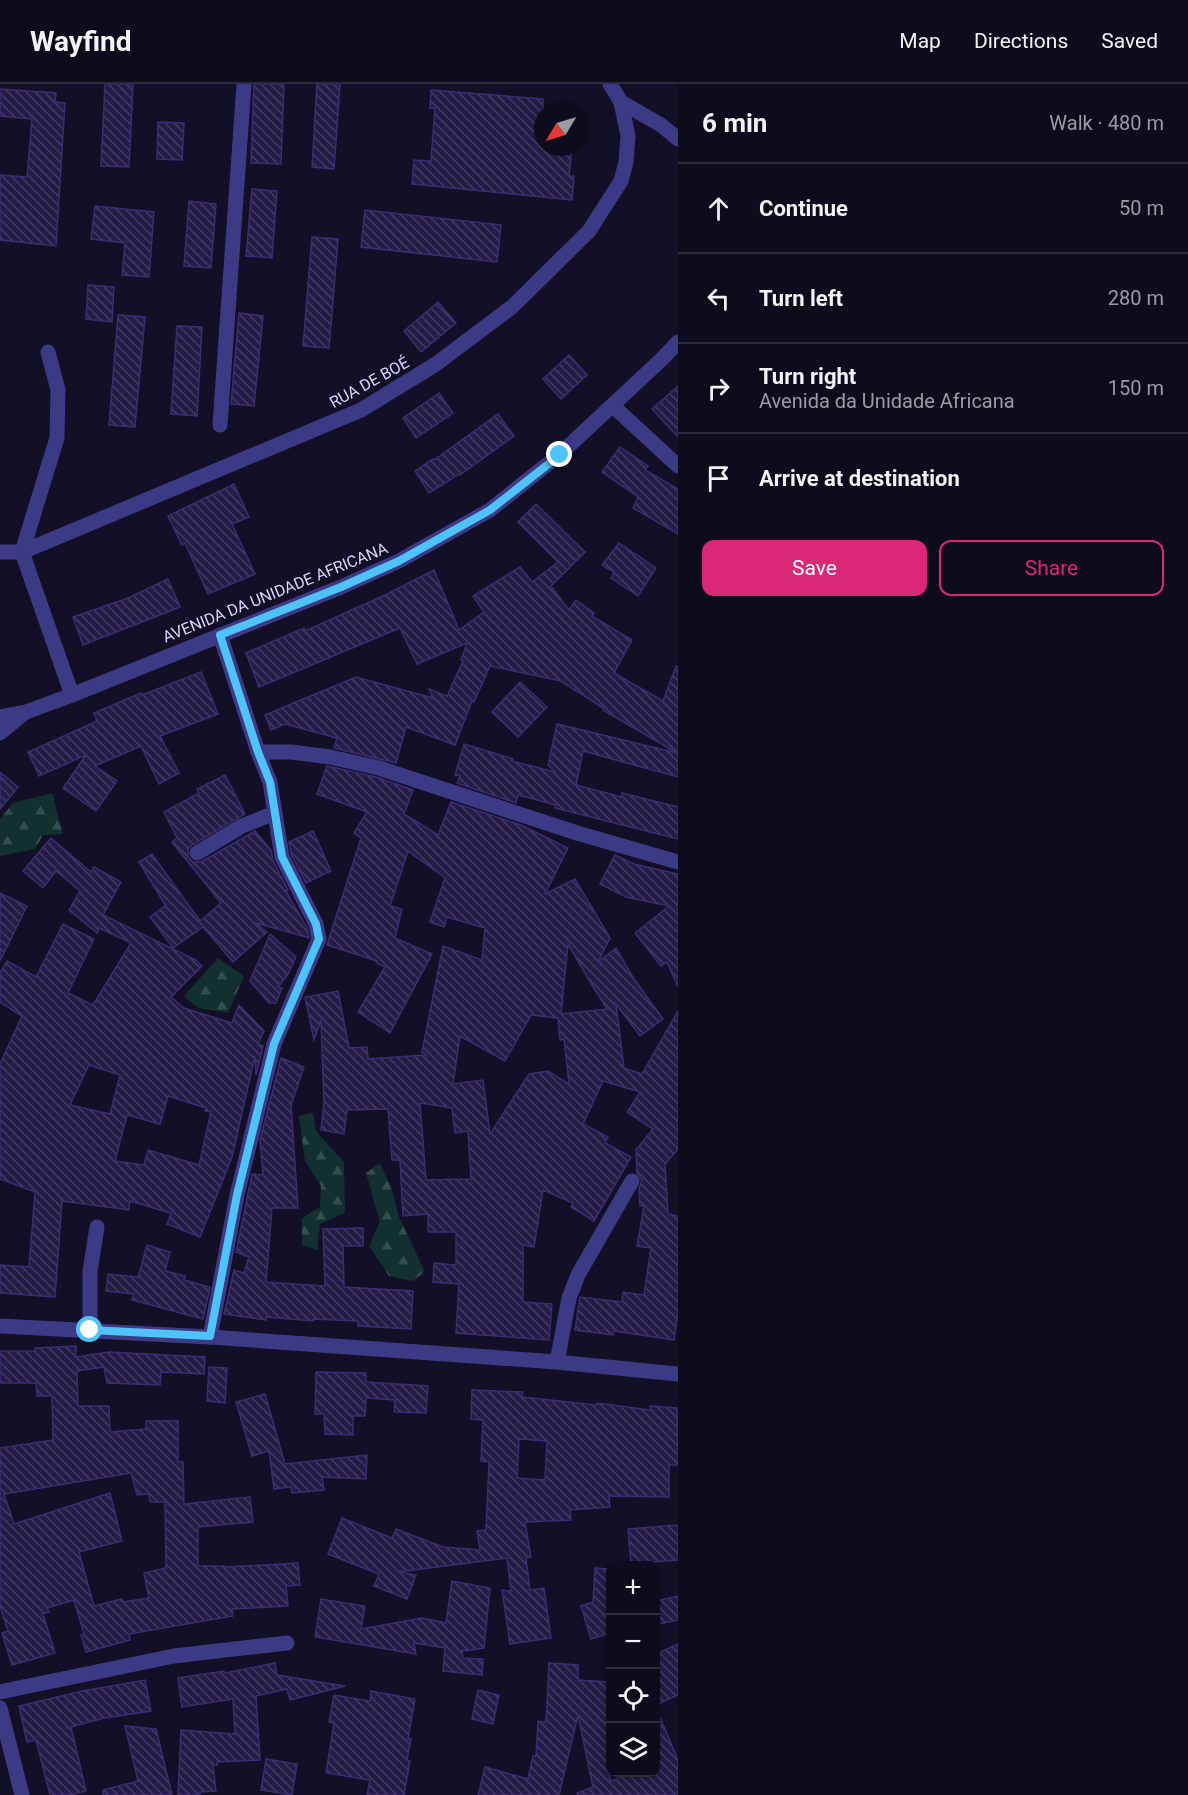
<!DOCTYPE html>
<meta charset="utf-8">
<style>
:root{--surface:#0e0b1c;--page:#1c1929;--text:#f1f3f6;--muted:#9b9ba3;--line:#2e2b3b;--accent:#db2777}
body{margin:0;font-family:Roboto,sans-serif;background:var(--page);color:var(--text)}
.controls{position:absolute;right:18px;bottom:18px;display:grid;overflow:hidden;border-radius:12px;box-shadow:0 2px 4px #0004}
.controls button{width:54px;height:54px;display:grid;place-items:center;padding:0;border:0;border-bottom:2px solid var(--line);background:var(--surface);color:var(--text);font:30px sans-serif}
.compass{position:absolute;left:534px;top:18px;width:54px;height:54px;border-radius:50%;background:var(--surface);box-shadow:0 2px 4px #0004;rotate:232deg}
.stop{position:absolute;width:18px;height:18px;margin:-14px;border:4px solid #4fc3f7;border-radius:50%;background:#fff}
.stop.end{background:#4fc3f7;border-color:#fff;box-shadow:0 2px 6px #0008}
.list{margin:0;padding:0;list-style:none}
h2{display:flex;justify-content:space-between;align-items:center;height:78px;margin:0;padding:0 24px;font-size:26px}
h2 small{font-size:20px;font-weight:400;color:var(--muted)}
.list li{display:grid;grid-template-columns:39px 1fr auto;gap:18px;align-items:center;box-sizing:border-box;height:90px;padding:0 24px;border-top:2px solid var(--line)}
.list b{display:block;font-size:22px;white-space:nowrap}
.list p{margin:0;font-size:20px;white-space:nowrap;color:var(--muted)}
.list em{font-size:20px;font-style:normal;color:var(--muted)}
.actions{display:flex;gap:12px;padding:18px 24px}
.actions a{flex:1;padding:14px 0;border:2px solid var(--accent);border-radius:12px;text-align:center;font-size:21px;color:var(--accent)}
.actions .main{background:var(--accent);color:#fff}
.icon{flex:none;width:33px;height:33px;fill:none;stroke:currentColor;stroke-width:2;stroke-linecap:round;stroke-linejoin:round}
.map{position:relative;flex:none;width:678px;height:1711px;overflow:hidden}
header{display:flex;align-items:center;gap:36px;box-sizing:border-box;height:84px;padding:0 30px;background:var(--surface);border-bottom:2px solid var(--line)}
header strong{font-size:28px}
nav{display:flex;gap:33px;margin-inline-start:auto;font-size:21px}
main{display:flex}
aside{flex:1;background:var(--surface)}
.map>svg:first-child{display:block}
</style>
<header>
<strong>Wayfind</strong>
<nav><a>Map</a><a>Directions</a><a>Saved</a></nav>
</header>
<main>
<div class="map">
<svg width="678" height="1711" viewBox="0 0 678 1711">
<defs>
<pattern id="forest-firs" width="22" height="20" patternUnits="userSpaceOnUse" patternTransform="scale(1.5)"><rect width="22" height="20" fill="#12302f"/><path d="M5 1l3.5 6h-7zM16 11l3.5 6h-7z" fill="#344d4e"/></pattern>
<pattern id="building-back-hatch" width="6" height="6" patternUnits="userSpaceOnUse" patternTransform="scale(1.5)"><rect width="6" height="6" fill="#241b47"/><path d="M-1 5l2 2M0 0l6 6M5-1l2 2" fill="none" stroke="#433b63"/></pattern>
</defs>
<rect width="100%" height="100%" fill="#130f26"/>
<g fill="url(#forest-firs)">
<path d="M52 709 63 750 43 751 35 765 0 772V735L13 719Z"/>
<path d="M218 874 244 892 228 929 198 924 184 912Z"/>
<path d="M313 1029 316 1047 344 1078 345 1129 320 1140 317 1166 302 1161V1134L320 1123 321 1102 305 1077 299 1032Z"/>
<path d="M380 1079 392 1106 399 1133 425 1188 412 1197 389 1192 369 1162 380 1138 366 1089Z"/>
</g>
<g fill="url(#building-back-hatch)" stroke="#3b2d73" stroke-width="1.5" fill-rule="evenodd">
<path d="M105 0H133L129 83 101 82Z"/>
<path d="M254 0H284L281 80 251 79Z"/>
<path d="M317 0H340L334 85 312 83Z"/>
<path d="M0 5 56 9 55 18 65 19 56 162 0 156V91L27 93 32 35 0 32Z"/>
<path d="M431 6 543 15V63H572L569 92H574L572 116 412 100 414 76 431 77 435 24H430Z"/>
<path d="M158 38 184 39 182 76 157 75Z"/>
<path d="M252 105 277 107 272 174 246 172Z"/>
<path d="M189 117 216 120 211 184 184 182Z"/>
<path d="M95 122 154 128 149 193 122 191 125 159 91 155Z"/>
<path d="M365 126 501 141 497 178 361 163Z"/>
<path d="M312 153 338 155 329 264 303 262Z"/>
<path d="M88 201 114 203 112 238 86 235Z"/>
<path d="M438 218 456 239 421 268 404 247Z"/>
<path d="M239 229 263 232 254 322 231 320Z"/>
<path d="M118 231 145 233 135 343 109 341Z"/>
<path d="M177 242 202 243 197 332 171 330Z"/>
<path d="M569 271 587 291 561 315 543 295Z"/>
<path d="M678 302V353L652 325Z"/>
<path d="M439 309 453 329 416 354 403 334Z"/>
<path d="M498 330 514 352 460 391 459 390 429 409 415 387 433 375 434 376Z"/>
<path d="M620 363 648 382 645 386 678 405V450L633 424 638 413 602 388Z"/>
<path d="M234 400 249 433 232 440 255 490 208 510 185 459 182 461 168 432Z"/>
<path d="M536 420 585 468 551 502 569 526 576 516 594 529 592 532 632 556 614 589 663 617 676 582 678 583V693L583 667 576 701 622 713V709L678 723V755L555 724 556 721 518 711 516 719 457 699 460 692 455 691 464 660 513 675 512 677 555 688 548 681 557 640 677 669 603 626V624L561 597 490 582 474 618 472 617 455 661 406 643 396 679 334 664 337 654 285 640 271 646 265 631 356 593 433 614 429 605 447 612 463 577 461 576 467 559 417 580 400 544 259 603 246 569 304 544 305 547 385 511 434 486 459 546 484 528 473 512 520 483 532 498 558 478 518 438Z"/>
<path d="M619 459 656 484 638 512 611 494 614 488 602 481Z"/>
<path d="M168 495 180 523 83 561 73 533 128 514Z"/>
<path d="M201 588 218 630 160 652 179 689 159 700 141 662 95 682 117 697 96 727 63 704 86 671 39 692 28 668 97 637 94 629 141 609 142 611Z"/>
<path d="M520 598 547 623 518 653 492 628Z"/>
<path d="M327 682 376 693 413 706 404 730 438 751 451 718 521 741 568 764 545 810 575 795 610 854 598 878 616 864 634 895 663 935 640 952 616 920 624 984 642 990 678 927V1065L665 1080 668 1130 678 1132V1228L674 1256 614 1247 613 1251 575 1246 580 1213 622 1218 623 1208 644 1211 651 1164 637 1162 644 1122H640L639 1105 642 1096 637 1089 636 1066 653 1045 627 1028 640 1008 603 997 583 1040 608 1053 605 1059 631 1073 594 1137 571 1123 573 1119 543 1106 534 1163 523 1161V1218L552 1220 549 1256 456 1249 459 1200 433 1198 434 1179 456 1181V1148H428V1130L403 1132 400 1076H392L388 1025 347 1026 344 1050 321 1046 324 1019 321 936 314 956 305 913 338 907 349 964 367 963 368 975 426 971 422 968 443 862 482 876 485 844 447 833 444 843 430 838 445 794 408 767 390 822 402 825 395 854 432 870 390 949 358 928 385 883 376 879 377 877 327 861 361 754 354 749 367 728 317 710ZM568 860 589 896 607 925 561 930ZM531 931 558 934 560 956 564 955 569 1000 548 987 529 990 490 1050 483 996 453 1000 460 952 505 977ZM420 1019 452 1024 455 1049 468 1047 471 1095 426 1096Z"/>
<path d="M0 688 18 703 0 725Z"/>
<path d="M225 691 245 730 192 761 188 765V773L193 778H201L255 747 271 766 273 777 288 806 286 807 307 844 309 854 256 839 267 848 233 878 203 843 173 864 150 833 165 822 167 824 139 778 152 770 200 837 221 819 172 758 177 754 164 728 199 709 197 705Z"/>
<path d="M313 747 331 787 306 799 291 770 289 758Z"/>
<path d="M51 754 91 788 94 783 121 798 103 831 196 876 202 882 171 913 184 924 232 939 239 921 264 947 258 960 263 962 256 991 255 972 232 1073 200 1153 167 1140 171 1129 130 1117 129 1126 62 1117 55 1213 0 1209V1181L29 1183 35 1108 0 1095V980L22 932 0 918V889L7 877 36 893 63 840 94 855 68 909 93 921 131 859 99 844 97 849 69 826 80 807 56 787 43 804 23 787ZM89 981 120 991 110 1030 70 1021ZM168 1012 206 1024 205 1027 211 1028 199 1081 148 1066 144 1081 115 1077 127 1031 160 1040Z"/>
<path d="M615 771 634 780 678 790V903L667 878 661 882 635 849 669 822 626 813 600 800Z"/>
<path d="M0 809 27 822 0 877Z"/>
<path d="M270 850 296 873 288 890 278 903 282 904 276 919H269L250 897Z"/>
<path d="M281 974 304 983 291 1021 298 1124H272L266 1198 325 1202 323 1145 363 1144V1162H343L344 1203 413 1207 411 1245 358 1242V1237L313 1235V1237L266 1233V1236L224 1230 234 1186 244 1189 249 1173 236 1168 252 1090 263 1091 260 1056Z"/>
<path d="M147 1161 170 1168 165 1187 185 1192 184 1196 210 1203 203 1235 132 1216 134 1210 106 1207 108 1190 138 1193Z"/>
<path d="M76 1262V1273L109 1268 205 1273 204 1290 161 1288 160 1301 107 1299 104 1283 77 1287 78 1322H109L110 1348 146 1345V1337H178V1378H183L184 1420 250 1413 253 1438 198 1443V1482H224L225 1483 298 1479 300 1501 286 1502 288 1522 232 1525 233 1532 129 1550 130 1556 86 1568 81 1551 84 1550 74 1516 47 1524 49 1528 43 1530 55 1569 12 1581 2 1549 8 1547 0 1522V1364L53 1356 52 1312H37L36 1299H0V1267H35V1264ZM131 1389 137 1411 149 1410 150 1418H165L166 1484 144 1489 149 1514 123 1518 122 1515 94 1522 79 1468 122 1457 110 1409 14 1440 4 1410Z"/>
<path d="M209 1283 227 1284 225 1319 207 1317Z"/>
<path d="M316 1288 366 1289V1298L428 1302 426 1329 394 1328 395 1316 366 1314 365 1332H353V1351L325 1350 324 1330H315Z"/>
<path d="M472 1306 523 1308 522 1313 597 1321V1319L650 1326V1322L677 1324 678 1381H669V1413L609 1412 610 1423 570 1426 571 1436 525 1438 531 1473 526 1474 530 1506 544 1504 551 1554 510 1560 502 1506 511 1507 507 1474 398 1488 416 1491 407 1515 374 1502 379 1490 328 1470 342 1434 392 1454 396 1445 443 1463 480 1466 477 1447 486 1446 489 1378 481 1377 483 1336 471 1335ZM519 1355 547 1357 545 1396 517 1394Z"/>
<path d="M265 1310 285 1380 367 1371 366 1395 322 1393 324 1406 292 1409 291 1403 274 1405 269 1367 252 1372 236 1318Z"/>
<path d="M678 1441V1476L631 1480 628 1445Z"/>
<path d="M595 1484 610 1485V1535L607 1536 610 1549 591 1555 581 1522 593 1518Z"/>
<path d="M452 1497 490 1504 484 1564 462 1567 463 1574 483 1575 482 1591 443 1587 445 1564 414 1559 416 1570 315 1553 321 1515 365 1522 361 1545 422 1534 446 1539Z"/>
<path d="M678 1512V1536L659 1540 656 1517Z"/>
<path d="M678 1560V1611L656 1621V1570Z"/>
<path d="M275 1579 277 1591 345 1602 290 1616 287 1605 256 1612 260 1676 217 1678V1681H213L216 1707 200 1708V1711H178L181 1646 235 1650 233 1615 182 1623 178 1594 224 1587 225 1589Z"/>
<path d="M549 1579 578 1581V1596L610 1598V1697L636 1689H656V1624L678 1676V1711H578L577 1709 593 1703 578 1631 559 1711H478L485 1683 528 1695 533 1672H536L538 1637 546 1638Z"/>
<path d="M145 1596 151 1627 104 1634 71 1643 86 1707 70 1711H50L36 1656 27 1658 19 1622 82 1607Z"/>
<path d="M478 1606 499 1611 493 1640 472 1635Z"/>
<path d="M371 1607 415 1615 408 1655H411L407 1676 410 1677 404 1711H367L370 1696 326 1689 334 1639 329 1638 334 1611 370 1617Z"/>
<path d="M125 1642 156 1645 172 1711H103V1706L138 1697Z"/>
<path d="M266 1675 297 1680 292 1711 261 1706Z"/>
</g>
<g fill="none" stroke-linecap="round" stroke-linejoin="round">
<g stroke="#3d3a85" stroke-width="15">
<path d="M610 0 621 18 661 41 678 55"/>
<path d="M48 268 58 306 57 354 22 468 72 611"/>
<path d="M613 322 678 382"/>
<path d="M220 341 244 0"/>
<path d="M0 468H22L361 326 436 280 513 222 589 147 621 97 626 78 628 52 621 18"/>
<path d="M220 551 258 668H291L330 673 379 684 577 749 678 778"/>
<path d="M0 633 26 628 72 611 341 503 399 477 490 426 559 371 663 274 678 258"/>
<path d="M0 649 23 630"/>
<path d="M197 769 242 742 275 729"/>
<path d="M0 1242 210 1253 557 1278 678 1290"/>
<path d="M90 1246V1187L97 1143"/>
<path d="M210 1253 237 1111 274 960 319 855 316 840 282 773 270 698 258 668"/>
<path d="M557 1278 569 1214 578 1191 632 1097"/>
<path d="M0 1608 174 1572 287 1559"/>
<path d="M0 1624 22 1711"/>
</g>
</g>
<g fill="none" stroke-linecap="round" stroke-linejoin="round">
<path stroke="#4fc3f7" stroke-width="8" d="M90 1246 210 1252 237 1111 274 960 319 855 316 840 282 773 270 698 258 668 220 551 341 503 399 477 490 426 560 371"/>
</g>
<g text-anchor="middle" stroke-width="5" stroke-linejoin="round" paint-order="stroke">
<g font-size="16" fill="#d9d4ff" stroke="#130f26">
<text transform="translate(369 298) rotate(-29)" y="6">RUA DE BOÉ</text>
<text transform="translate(275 508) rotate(-22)" y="6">AVENIDA DA UNIDADE AFRICANA</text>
</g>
</g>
</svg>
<div class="controls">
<button>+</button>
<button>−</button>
<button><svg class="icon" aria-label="locate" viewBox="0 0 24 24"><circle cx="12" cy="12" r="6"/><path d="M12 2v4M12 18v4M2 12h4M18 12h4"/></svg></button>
<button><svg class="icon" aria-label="layers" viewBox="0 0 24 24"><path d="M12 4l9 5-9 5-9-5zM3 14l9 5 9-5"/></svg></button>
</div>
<svg class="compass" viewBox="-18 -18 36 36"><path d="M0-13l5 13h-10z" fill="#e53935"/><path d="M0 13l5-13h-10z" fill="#9b9ba3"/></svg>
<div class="stop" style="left:90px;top:1246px"></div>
<div class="stop end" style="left:560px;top:371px"></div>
</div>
<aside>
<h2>6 min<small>Walk · 480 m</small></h2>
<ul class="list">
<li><svg class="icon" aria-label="ahead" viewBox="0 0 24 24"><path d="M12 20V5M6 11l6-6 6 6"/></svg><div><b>Continue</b></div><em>50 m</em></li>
<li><svg class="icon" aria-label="left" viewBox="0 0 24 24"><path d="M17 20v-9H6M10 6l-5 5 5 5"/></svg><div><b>Turn left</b></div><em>280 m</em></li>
<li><svg class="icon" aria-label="right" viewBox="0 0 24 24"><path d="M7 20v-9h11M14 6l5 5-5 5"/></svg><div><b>Turn right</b><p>Avenida da Unidade Africana</p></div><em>150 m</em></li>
<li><svg class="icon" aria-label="arrive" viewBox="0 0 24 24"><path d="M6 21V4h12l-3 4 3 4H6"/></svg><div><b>Arrive at destination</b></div></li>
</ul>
<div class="actions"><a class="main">Save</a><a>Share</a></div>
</aside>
</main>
